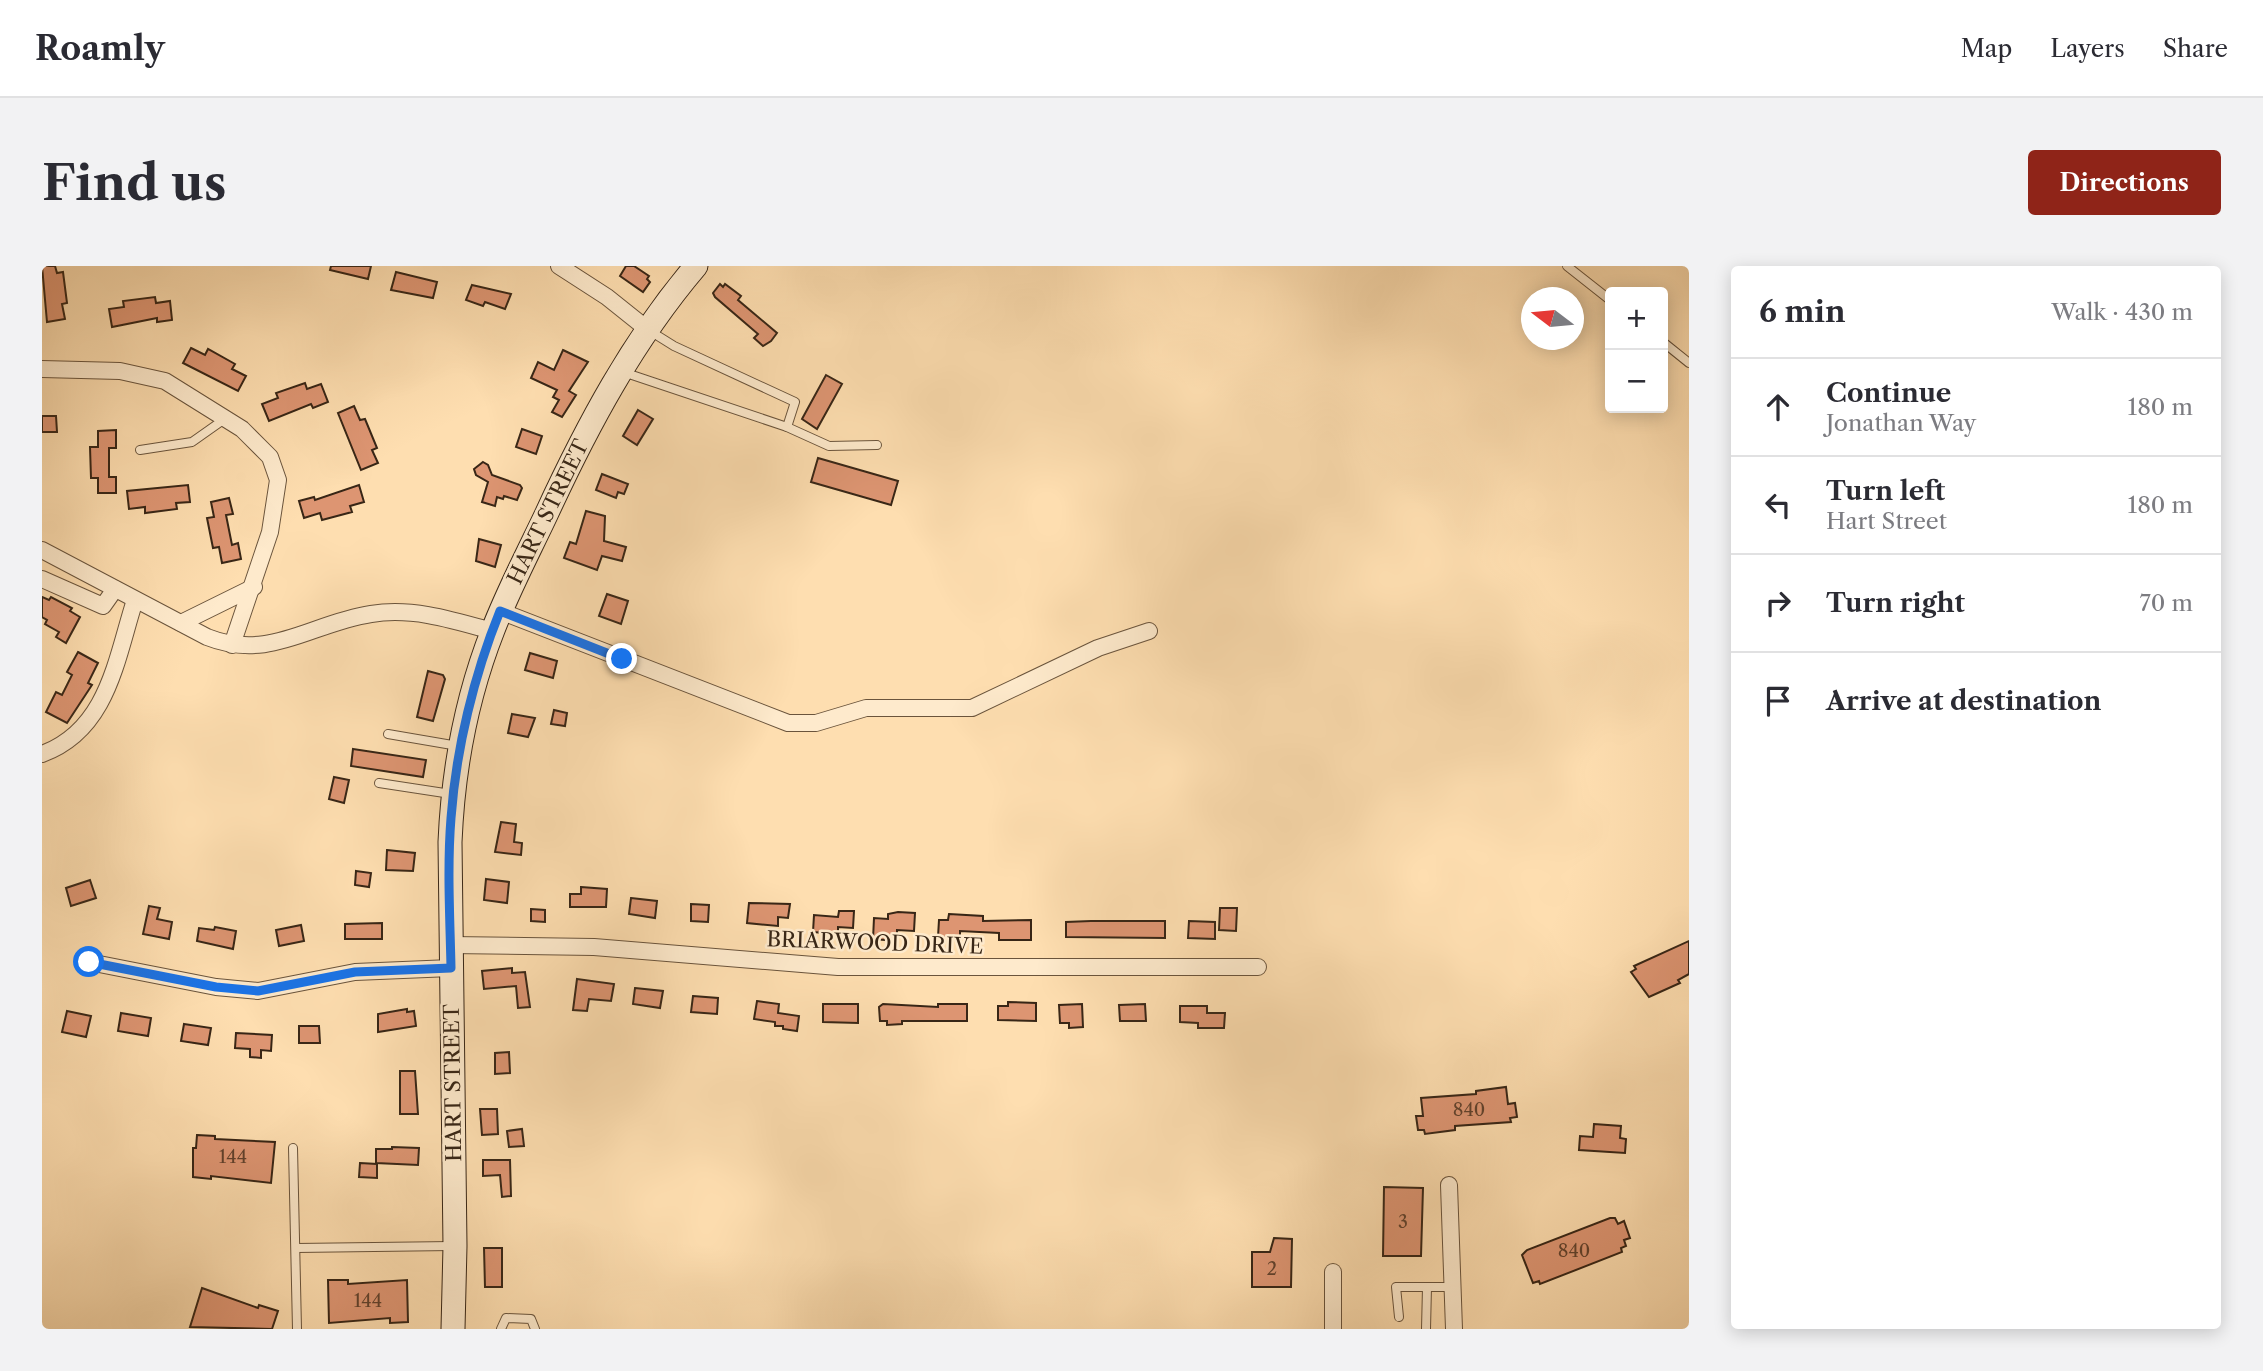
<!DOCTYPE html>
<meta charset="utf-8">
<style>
:root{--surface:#fff;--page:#f2f2f3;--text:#2b2b33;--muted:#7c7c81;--line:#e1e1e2;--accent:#8f2418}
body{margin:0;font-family:"Libre Caslon Text",serif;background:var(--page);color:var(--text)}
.controls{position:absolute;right:21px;top:21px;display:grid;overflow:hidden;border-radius:7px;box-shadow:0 4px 18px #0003}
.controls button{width:63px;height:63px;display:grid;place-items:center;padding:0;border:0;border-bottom:2px solid var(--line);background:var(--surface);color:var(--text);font:35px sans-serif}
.compass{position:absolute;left:1479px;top:21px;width:63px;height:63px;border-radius:50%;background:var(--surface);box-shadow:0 4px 18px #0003;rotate:286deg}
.stop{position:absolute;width:21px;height:21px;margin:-16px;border:5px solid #1a73e8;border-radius:50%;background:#fff}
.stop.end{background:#1a73e8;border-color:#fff;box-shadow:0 2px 7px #0008}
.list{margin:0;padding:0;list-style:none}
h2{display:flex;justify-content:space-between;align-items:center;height:91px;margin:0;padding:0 28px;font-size:30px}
h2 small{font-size:23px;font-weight:400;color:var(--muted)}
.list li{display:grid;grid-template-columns:46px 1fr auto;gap:21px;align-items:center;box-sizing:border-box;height:98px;padding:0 28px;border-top:2px solid var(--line)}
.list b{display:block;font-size:26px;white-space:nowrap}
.list p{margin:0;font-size:23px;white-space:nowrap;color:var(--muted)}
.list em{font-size:23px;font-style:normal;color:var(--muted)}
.icon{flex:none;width:38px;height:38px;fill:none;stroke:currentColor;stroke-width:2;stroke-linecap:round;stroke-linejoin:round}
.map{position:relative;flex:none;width:1647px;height:1063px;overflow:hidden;border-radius:7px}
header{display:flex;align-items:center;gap:42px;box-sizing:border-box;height:98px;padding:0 35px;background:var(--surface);border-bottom:2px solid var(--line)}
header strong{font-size:33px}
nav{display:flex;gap:38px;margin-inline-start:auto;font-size:24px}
.intro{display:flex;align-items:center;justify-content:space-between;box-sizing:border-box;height:168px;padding:0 42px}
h1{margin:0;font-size:49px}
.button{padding:18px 32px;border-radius:7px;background:var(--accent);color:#fff;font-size:24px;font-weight:700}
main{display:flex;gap:42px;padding:0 42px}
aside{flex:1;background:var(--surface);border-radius:7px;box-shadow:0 4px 18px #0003}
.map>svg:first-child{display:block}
</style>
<header>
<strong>Roamly</strong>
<nav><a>Map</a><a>Layers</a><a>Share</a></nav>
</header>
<div class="intro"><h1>Find us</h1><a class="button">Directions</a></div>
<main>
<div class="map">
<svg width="1647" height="1063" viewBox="0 0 1647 1063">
<rect width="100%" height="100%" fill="#fedeb0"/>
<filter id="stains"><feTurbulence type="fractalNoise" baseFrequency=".00286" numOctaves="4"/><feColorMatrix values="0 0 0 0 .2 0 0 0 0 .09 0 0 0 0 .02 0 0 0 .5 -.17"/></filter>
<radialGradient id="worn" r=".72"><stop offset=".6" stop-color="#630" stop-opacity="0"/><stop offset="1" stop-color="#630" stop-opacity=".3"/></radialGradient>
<g fill="#dd9572" stroke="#382616" stroke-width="2">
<path d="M0 0H13L15 7 21 6 25 37 20 38 23 53 5 56Z"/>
<path d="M289 0H329L326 13 288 4Z"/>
<path d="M584 0H592L607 10 605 13 608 16 601 26 578 10Z"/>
<path d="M354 6 395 16 391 32 349 24Z"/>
<path d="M678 18 681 21 683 18 699 30 696 34 735 67 729 75 721 80 712 72 716 68 673 31 671 27Z"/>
<path d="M430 19 469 28 463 43 443 36 441 40 424 34Z"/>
<path d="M113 31 114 37 128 35 130 54 115 56V52L70 61 67 43 82 41 81 35Z"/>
<path d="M149 82 163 89 166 83 193 98 190 103 204 110 196 125 141 97Z"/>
<path d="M521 84 546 96 527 125 534 129 520 151 510 146 517 134 511 131 515 124 489 112 496 96 512 104Z"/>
<path d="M784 109 800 118 775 163 760 153Z"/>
<path d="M263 117 265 123 279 118 286 136 271 142 269 138 227 155 220 138 236 132 234 127Z"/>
<path d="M312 140 318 154 323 153 335 182 330 184 336 197 319 204 296 147Z"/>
<path d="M596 144 611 153 595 179 581 170Z"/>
<path d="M0 150H14L15 166H0Z"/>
<path d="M480 163 500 170 494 188 474 181Z"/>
<path d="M74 164V182H67V211H74V227H56V212H49L48 181H56V165Z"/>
<path d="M776 192 856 215 849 239 769 216Z"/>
<path d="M441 196 446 199 450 209 478 219 480 222 475 234 462 230 461 233 455 231 453 240 440 236 446 216 434 209 432 203Z"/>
<path d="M560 208 586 218 582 228 576 226 574 232 554 224Z"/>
<path d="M146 219 148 236 134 237 135 243 103 247V241L87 243 85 225Z"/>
<path d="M317 219 322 236 308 240 310 246 280 254 278 247 262 252 257 235 272 231 273 234Z"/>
<path d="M187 232 191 248 184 249 190 279 196 277 199 293 180 297 177 281 171 282 165 252 172 251 169 236Z"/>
<path d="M544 245 563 250 562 275 584 281 580 295 560 290 555 304 522 292 528 276 534 278Z"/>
<path d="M437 273 459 279 453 301 434 295Z"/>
<path d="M565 328 586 335 579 358 557 350Z"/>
<path d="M0 331 7 334 9 331 30 342 28 345 38 351 24 377 14 371 17 366 3 358 5 354 0 351Z"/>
<path d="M36 386 56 397 46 417 50 419 25 457 4 446 14 426 20 429 30 409 25 406Z"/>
<path d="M488 387 515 395 511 412 483 404Z"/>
<path d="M386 405 401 409 403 413 391 455 375 451Z"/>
<path d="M512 444 525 447 523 460 509 458Z"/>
<path d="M470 448 493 452 486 471 466 467Z"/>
<path d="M311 483 384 494 381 511 309 500Z"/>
<path d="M292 511 307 514 302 537 287 533Z"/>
<path d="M459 556 474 558 472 576 480 577 479 589 453 586Z"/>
<path d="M345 584 373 587 371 605 344 604Z"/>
<path d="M314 605 329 607 327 621 313 619Z"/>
<path d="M444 613 467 616 465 637 442 634Z"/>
<path d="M48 614 54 632 29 640 24 622Z"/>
<path d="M539 621 565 623 564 641H528V628H539Z"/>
<path d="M589 632 615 635 613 652 587 648Z"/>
<path d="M707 637 748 638 746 652 736 651V660L705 657Z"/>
<path d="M649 638 667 639 666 656 649 655Z"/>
<path d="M107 640 118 642 115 653 130 656 127 673 101 668Z"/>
<path d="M1178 642H1195L1194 665 1177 664Z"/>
<path d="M489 643 503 644V656L489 655Z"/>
<path d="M797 645H812L811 662 796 661V668L771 666 772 649 796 651Z"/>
<path d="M856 646 873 647 872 665 855 664V675L831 673 832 652 846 653V648Z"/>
<path d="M907 648 941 650V655L989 654V674H957V667L918 665V672L896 671 897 654H906Z"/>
<path d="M1049 655H1123V672L1024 671V656Z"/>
<path d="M1147 655 1173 656V673L1146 672Z"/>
<path d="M340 657V673H303V658Z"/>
<path d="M259 659 262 675 237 680 234 664Z"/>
<path d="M173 661 194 665 191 683 155 675 157 662 172 664Z"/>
<path d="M1647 675V708L1636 714 1638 717 1607 731 1589 706 1594 703 1592 700Z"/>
<path d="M470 702V707L483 706 488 741 476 742 474 720 442 723 440 705Z"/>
<path d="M535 713 572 718 569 735 547 733 545 745 531 744Z"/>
<path d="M593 722 621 725 618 742 591 738Z"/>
<path d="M651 730 676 732 675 748 649 746Z"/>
<path d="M715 735 737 738 736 747 757 750 755 765 741 763V760H733V756L712 753Z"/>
<path d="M966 736 994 737V755L956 754V740H966Z"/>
<path d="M781 738H816V757L781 756Z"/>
<path d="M841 738 896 741V738H925V755H860V758L845 759V755H838L837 741Z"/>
<path d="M1040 738 1041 761 1027 762V757H1018L1017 739Z"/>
<path d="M1103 738 1104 755H1078L1077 739Z"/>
<path d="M1138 740H1165V747H1183L1182 762H1156V757L1138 756Z"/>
<path d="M365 743V746L372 745 374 760 336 766V748Z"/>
<path d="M25 745 49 750 44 771 20 766Z"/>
<path d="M79 747 109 752 106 770 76 765Z"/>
<path d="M142 758 169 762 166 779 139 775Z"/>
<path d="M257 760H277L278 777H257Z"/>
<path d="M194 767 230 769 229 785 219 784V792L208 791V783L193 782Z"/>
<path d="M467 786 468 807 453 808V787Z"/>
<path d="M358 805H373L376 848H358Z"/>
<path d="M1464 821 1466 838 1473 837 1475 851 1468 852 1469 856 1413 860V864L1383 868 1382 864H1376L1374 850H1381L1379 832 1434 828V825Z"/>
<path d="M438 843H455L456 868 440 869Z"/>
<path d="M1552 858 1579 860 1578 872 1584 873 1583 887 1537 884 1538 870 1551 871Z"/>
<path d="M480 863 482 880 467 881 465 865Z"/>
<path d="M155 869 173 870V873L233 876 229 917 169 910V913L151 911V882H154Z"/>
<path d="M350 881 377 882 376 899 334 897V883H350Z"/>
<path d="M441 894H468L469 930 460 931 458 909 441 910Z"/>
<path d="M318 897 335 898V912L317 911Z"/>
<path d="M1342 921 1381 922 1379 990H1341Z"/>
<path d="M1568 952H1573L1576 958 1582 955 1588 972 1582 974 1584 980 1579 982 1580 986 1498 1018 1497 1015 1491 1017 1480 989 1485 984Z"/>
<path d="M1232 972 1250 973 1249 1021H1210V986H1228Z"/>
<path d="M442 982H460V1021H443Z"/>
<path d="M286 1014H306V1018L365 1014 366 1056 348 1057V1052L287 1057Z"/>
<path d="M160 1022 216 1042 217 1039 236 1045 230 1063 148 1061Z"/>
</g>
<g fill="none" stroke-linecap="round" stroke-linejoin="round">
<defs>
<g id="lane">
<path d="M1525 0 1568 34"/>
<path d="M608 65 632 80 753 136 745 161"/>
<path d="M1621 76 1647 97"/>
<path d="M581 106 745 161 787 180 835 179"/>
<path d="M98 184 150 176 184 152"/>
<path d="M346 468 416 480"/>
<path d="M337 517 409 528"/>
<path d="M251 882 255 1063"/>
<path d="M254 982 410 980"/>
<path d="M1357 1051 1354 1021H1411"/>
<path d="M459 1063 464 1052 489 1053 493 1063"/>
<path d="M1384 1063 1385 1021"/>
</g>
<g id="street">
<path d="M517 0 565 31 605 63"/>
<path d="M0 103 78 105 123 115 200 163 228 191 236 214 228 266 190 379"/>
<path d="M0 284 165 371C228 396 269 357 329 348 370 341 411 354 450 365"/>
<path d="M0 313 61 340 73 323"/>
<path d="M458 345 746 457H774L824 442H930L1056 382 1107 365"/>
<path d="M139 357 212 321"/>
<path d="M0 488C66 464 74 393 93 334"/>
<path d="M408 679 552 681 796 701H1216"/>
<path d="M47 696 174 721 216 725 313 706 409 702"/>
<path d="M1407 919 1412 1063"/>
<path d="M1291 1063V1006"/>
</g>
<path id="secondary" d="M411 1063 413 980 408 576C411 505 425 430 451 364 466 325 486 287 504 249 545 160 591 74 654 0"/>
</defs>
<use href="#lane" stroke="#6a543c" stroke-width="10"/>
<use href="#street" stroke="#6a543c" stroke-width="18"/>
<use href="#secondary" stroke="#382616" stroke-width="25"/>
<use href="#lane" stroke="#feeacc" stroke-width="8"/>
<use href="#street" stroke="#feeacc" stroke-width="16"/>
<use href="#secondary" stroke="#feeacc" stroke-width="23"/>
</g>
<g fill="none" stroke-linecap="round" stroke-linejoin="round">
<path stroke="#1a73e8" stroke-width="9" d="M47 696 174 721 216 725 313 706 409 702C408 652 405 602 409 552 414 483 432 409 458 345L580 393"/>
</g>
<g text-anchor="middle" stroke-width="5" stroke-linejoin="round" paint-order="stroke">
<g font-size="18" fill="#61422d">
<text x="1427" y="850">840</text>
<text x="191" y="897">144</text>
<text x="1361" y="962">3</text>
<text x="1532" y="991">840</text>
<text x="1230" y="1009">2</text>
<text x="326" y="1041">144</text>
</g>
<g font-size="21" fill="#382616" stroke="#feeacc">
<text transform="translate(506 246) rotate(-64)" y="7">HART STREET</text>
<text transform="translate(833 677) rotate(2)" y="7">BRIARWOOD DRIVE</text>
<text transform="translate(411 817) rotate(-91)" y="7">HART STREET</text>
</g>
</g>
<rect width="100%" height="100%" filter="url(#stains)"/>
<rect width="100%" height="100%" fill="url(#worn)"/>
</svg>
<div class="controls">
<button>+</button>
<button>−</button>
</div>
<svg class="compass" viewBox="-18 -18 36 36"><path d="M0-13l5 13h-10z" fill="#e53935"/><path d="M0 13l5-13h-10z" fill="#7c7c81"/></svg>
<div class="stop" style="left:47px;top:696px"></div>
<div class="stop end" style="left:580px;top:393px"></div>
</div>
<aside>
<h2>6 min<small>Walk · 430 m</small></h2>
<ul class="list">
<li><svg class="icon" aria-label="ahead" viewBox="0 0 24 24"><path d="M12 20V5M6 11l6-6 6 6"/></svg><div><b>Continue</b><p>Jonathan Way</p></div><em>180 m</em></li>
<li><svg class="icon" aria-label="left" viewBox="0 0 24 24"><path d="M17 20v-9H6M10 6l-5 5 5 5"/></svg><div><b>Turn left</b><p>Hart Street</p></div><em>180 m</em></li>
<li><svg class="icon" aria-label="right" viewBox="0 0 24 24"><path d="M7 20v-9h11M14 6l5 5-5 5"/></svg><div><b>Turn right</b></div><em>70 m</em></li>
<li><svg class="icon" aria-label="arrive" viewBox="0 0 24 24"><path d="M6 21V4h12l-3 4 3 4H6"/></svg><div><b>Arrive at destination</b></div></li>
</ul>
</aside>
</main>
